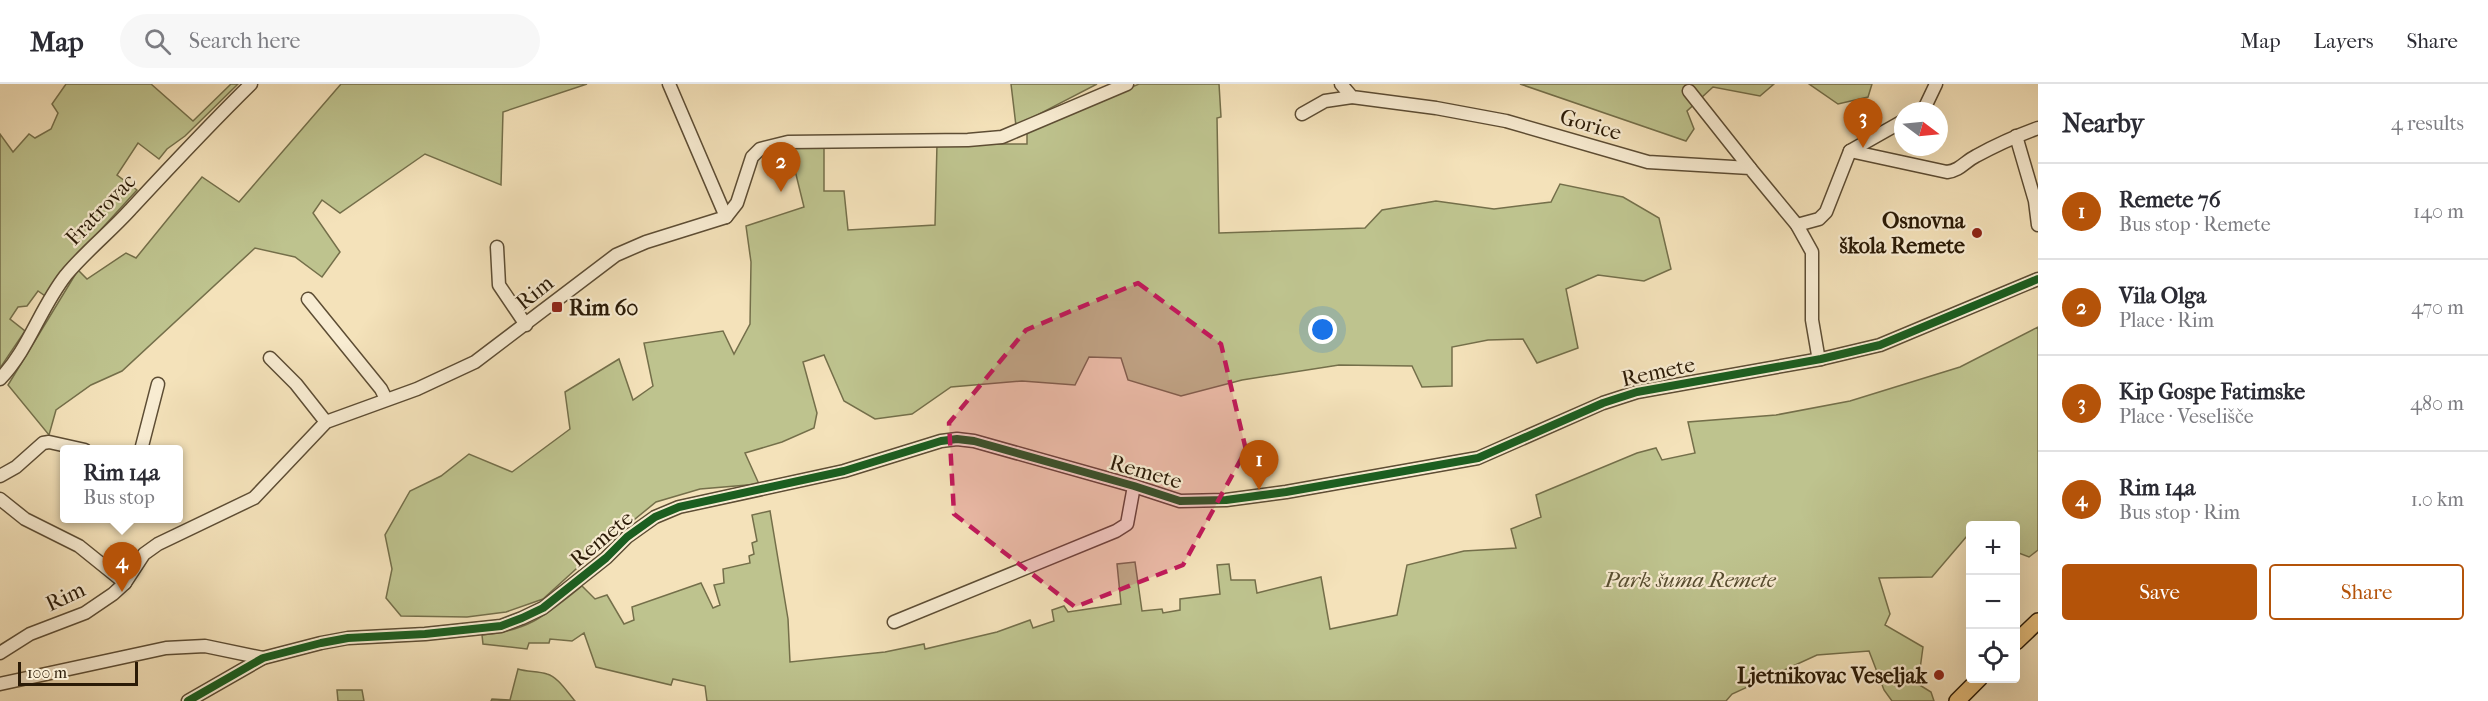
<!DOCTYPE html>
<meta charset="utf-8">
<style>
:root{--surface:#fff;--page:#f7f7f7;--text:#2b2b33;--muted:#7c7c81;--line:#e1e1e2;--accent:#b45309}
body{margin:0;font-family:"IM FELL French Canon",serif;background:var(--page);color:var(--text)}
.controls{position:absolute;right:18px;bottom:18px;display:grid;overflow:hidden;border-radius:6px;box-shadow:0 6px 24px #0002}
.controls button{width:54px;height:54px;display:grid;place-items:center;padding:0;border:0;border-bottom:2px solid var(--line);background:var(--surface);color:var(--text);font:30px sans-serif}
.compass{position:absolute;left:1894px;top:18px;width:54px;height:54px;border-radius:50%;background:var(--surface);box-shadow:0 6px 24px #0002;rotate:106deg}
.scale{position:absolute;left:18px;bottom:15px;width:120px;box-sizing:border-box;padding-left:6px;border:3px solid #2b1b07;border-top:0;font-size:16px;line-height:21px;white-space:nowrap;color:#2b1b07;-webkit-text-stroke:4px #f8ecd2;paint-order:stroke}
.you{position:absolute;left:1323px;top:246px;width:21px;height:21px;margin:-15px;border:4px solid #fff;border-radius:50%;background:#1a73e8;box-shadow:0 0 0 9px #1a73e833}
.badge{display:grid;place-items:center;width:39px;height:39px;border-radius:50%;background:var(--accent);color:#fff;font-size:20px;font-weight:700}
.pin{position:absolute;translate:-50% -50px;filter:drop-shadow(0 2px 3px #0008)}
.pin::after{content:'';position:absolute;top:32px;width:21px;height:18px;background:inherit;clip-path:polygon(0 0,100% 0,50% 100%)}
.popup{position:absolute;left:60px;top:361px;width:123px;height:78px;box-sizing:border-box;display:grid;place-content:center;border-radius:6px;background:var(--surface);filter:drop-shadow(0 2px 4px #0005);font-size:20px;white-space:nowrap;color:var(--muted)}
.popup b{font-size:22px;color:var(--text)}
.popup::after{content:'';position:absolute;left:50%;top:100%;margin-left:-12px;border:12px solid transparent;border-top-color:var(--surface)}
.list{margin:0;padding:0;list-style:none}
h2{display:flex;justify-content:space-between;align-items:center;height:78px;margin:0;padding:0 24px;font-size:26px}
h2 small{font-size:20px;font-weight:400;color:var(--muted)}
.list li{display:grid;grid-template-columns:39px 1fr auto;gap:18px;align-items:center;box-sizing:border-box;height:96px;padding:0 24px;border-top:2px solid var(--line)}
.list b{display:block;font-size:22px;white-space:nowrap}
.list p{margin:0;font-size:20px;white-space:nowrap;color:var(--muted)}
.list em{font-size:20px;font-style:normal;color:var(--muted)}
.actions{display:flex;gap:12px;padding:18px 24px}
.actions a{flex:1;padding:14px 0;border:2px solid var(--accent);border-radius:6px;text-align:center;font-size:21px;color:var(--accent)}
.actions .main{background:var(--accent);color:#fff}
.icon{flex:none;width:33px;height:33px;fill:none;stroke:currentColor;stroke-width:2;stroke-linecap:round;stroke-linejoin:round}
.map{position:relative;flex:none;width:2038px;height:617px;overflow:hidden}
header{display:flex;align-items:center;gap:36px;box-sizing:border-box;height:84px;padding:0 30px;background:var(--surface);border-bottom:2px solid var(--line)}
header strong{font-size:28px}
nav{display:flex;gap:33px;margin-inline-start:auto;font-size:21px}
.search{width:420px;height:54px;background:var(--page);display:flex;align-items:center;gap:15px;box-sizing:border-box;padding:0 21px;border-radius:33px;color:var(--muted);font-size:22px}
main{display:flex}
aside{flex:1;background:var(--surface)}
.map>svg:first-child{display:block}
</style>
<header>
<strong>Map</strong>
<div class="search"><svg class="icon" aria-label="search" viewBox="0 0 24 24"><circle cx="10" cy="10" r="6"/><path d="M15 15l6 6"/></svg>Search here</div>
<nav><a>Map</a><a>Layers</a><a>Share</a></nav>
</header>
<main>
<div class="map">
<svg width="2038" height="617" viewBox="0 0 2038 617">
<rect width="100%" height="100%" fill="#f4e2ba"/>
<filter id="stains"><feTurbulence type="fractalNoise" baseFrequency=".00333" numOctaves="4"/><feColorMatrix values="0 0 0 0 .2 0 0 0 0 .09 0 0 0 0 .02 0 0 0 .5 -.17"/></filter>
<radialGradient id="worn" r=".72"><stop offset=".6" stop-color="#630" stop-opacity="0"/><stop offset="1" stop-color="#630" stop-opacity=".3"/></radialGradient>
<g fill="#bec38e" stroke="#746f4a" stroke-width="1.5">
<path d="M66 0H151L193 37 231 0H238L185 52 167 65 159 75 138 59 117 91 137 106 74 175 48 214 38 207 27 222 18 223 10 235 25 247 0 284V50L13 68 29 50 35 54 51 45 58 29 52 20Z"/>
<path d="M341 0H587L503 28 501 101 425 70 340 129 322 116 313 129 340 168 322 193 295 173 255 164 122 287 91 301 56 326 49 351 8 301 78 186 87 195 126 169 136 174 202 93 239 118Z"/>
<path d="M1011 0H1097L1016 42Z"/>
<path d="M1139 0H1219L1221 33 1217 34 1219 149 1365 144 1382 126 1436 117 1494 125 1551 118 1560 100 1623 113 1659 134 1671 185 1644 197 1598 191 1566 205 1578 264 1537 279 1523 255 1488 256 1452 263V302L1422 303 1412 282 1339 281 1242 296 1181 312 1128 296 1121 274 1089 273 1075 301 1022 297 951 303 912 330 875 335 844 317 824 271 803 278 817 329 814 344 782 358 745 369 759 400 700 405 656 418 598 465 543 515 506 528 467 533 401 532 386 514 392 485 385 451 410 407 441 392 469 370 512 388 570 345 565 308 619 275 633 316 653 302 644 259 723 247 734 270 750 240 751 178 746 142 804 123 789 62 824 64V107H844L848 146 935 141 937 60H1027V46Z"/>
<path d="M1520 0H1774L1760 12 1713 3 1687 27 1694 45 1686 57Z"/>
<path d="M1809 0H1872L1868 13 1838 20Z"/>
<path d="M2038 243V466L2029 473 2016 468V442H1970V452H1967L1932 493 1879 494 1890 530 1885 541 1923 563 1918 600 1931 608 1934 617H1892L1884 606 1869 567 1817 571 1732 610 1726 617H707L705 602 673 595 671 601 596 583 584 549 572 557 550 555 549 559H529L527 565 483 560 482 551C529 547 546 531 582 502L595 515 607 511 624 540 634 536 632 523 701 499 713 524 720 521 714 501 724 499 723 485 750 479 749 472 754 470 752 459 757 457 752 431 770 427 788 535 790 578 885 568 924 560 925 565 997 548 1030 536 1033 544 1054 537 1052 526 1064 522 1068 528 1121 520 1117 480 1135 478 1142 527 1162 525 1163 529 1180 526V515L1220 510 1217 481 1229 480 1231 496H1255L1257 509 1321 493 1330 545 1397 531 1407 481 1464 467 1516 464 1511 445 1541 433 1536 411 1637 369 1656 364 1662 376 1695 369 1688 338 1776 331 1850 317 1960 283Z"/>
<path d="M518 585C527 588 538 587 547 590 558 593 567 608 575 617H491L492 615 510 616Z"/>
<path d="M337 606H362L364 617H338Z"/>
</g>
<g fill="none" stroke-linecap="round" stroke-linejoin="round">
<defs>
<g id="minor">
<path d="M669 0 726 133"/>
<path d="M1341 0 1352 13 1436 24 1506 37 1648 78 1750 84 1797 141 1812 168V236L1818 271 1821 275"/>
<path d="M1689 7 1750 84"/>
<path d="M1919 27 1925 23 1936 0"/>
<path d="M1302 30 1325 17 1352 13"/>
<path d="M2016 52 2035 117 2038 141"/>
<path d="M1850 67 1947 88C1961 86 1964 78 1976 72 1996 61 2016 52 2038 44"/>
<path d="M1797 141 1819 135 1826 128 1850 67 1903 37"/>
<path d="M497 163 499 201 526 241"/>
<path d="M308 215 381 305 386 315"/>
<path d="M270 274 296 300 326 338"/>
<path d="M0 295C29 265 40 224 66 191 86 167 110 148 130 126 170 83 209 41 251 0"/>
<path d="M141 366 158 300"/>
<path d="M0 392 16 383 43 359 49 358 85 366"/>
<path d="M0 415 25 435 79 462 125 499"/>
<path d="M894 538 1116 447 1127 440 1134 402"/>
<path d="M0 569 30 550 85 529 113 510 125 499 144 470 158 460 254 414 326 338 417 305 475 278 616 171 646 158 726 133 737 119 752 73 760 65 788 58 968 56 1002 53 1127 0"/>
<path d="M0 600 166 564 205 562 263 574"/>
<path d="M188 617 263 574 321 559 348 554 425 550 501 542 522 534 543 524 606 474 627 453 655 433 679 423 844 387 941 357 957 355 974 357 1134 402 1180 417 1226 416 1286 408 1478 374 1603 319 1637 308 1821 275 1880 261 2038 195"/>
</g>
<g id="major">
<path d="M2016 558 2038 537"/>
<path d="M1957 617 1980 594"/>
</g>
</defs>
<use href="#minor" stroke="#5d4d34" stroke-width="15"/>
<use href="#major" stroke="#2b1b07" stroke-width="18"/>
<use href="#minor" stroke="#f8ecd2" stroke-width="12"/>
<use href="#major" stroke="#eac17d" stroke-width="15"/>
<defs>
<path id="cycleway" d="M188 617 263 574 321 559 348 554 425 550 501 542 522 534 543 524 606 474 627 453 655 433 679 423 844 387 941 357 957 355 974 357 1134 402 1180 417 1226 416 1286 408 1478 374 1603 319 1637 308 1821 275 1880 261 2038 195"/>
</defs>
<use href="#cycleway" stroke="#f8ecd2" stroke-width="11"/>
<use href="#cycleway" stroke="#1b5e20" stroke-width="8"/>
</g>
<path fill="#c2185b" fill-opacity="0.2" stroke="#c2185b" stroke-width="4.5" stroke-dasharray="12 8" stroke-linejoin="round" d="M1138 199 1221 260 1246 366 1183 481 1075 523 954 430 949 339 1026 246Z"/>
<g fill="#8f2418" stroke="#f8ecd2" stroke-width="2">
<circle cx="1977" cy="149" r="6"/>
<rect x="551" y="217" width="12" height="12" rx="3"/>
<circle cx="1939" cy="591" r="6"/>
</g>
<g text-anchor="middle" stroke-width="4.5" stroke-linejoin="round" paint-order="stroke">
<g font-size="22" fill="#2b1b07" stroke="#f8ecd2">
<text transform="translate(1591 40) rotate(16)" y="8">Gorice</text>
<text transform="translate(100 125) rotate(-46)" y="8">Fratrovac</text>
<text transform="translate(534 208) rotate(-39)" y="8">Rim</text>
<text transform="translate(1658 287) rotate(-12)" y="8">Remete</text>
<text transform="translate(1146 387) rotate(16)" y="8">Remete</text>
<text transform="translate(601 454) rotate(-40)" y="8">Remete</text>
<text transform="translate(65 512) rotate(-25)" y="8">Rim</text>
</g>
<g font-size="22" font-weight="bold" fill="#2b1b07" stroke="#f8ecd2" text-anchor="end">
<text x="1965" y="144">Osnovna<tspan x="1965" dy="25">škola Remete</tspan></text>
<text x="569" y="231" text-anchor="start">Rim 60</text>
<text x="1927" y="599">Ljetnikovac Veseljak</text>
</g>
<g font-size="22" font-style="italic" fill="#574d30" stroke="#f8ecd2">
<text x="1690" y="503">Park šuma Remete</text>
</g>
</g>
<rect width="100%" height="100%" filter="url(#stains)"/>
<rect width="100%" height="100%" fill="url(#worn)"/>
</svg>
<div class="controls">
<button>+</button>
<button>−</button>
<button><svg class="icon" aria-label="locate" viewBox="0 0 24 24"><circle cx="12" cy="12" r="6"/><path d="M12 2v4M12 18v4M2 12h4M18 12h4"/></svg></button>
</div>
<svg class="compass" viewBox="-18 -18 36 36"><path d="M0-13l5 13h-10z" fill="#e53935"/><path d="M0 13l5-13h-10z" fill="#7c7c81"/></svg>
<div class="scale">100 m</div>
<div class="you"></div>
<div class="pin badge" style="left:1259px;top:406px">1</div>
<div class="pin badge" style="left:781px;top:108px">2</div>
<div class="pin badge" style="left:1863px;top:64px">3</div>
<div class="pin badge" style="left:122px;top:508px">4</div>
<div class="popup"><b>Rim 14a</b>Bus stop</div>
</div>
<aside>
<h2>Nearby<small>4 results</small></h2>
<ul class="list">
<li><span class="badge">1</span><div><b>Remete 76</b><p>Bus stop · Remete</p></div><em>140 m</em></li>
<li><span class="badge">2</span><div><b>Vila Olga</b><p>Place · Rim</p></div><em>470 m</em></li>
<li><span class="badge">3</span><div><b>Kip Gospe Fatimske</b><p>Place · Veselišče</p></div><em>480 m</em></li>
<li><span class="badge">4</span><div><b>Rim 14a</b><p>Bus stop · Rim</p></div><em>1.0 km</em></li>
</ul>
<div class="actions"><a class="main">Save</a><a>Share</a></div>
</aside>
</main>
